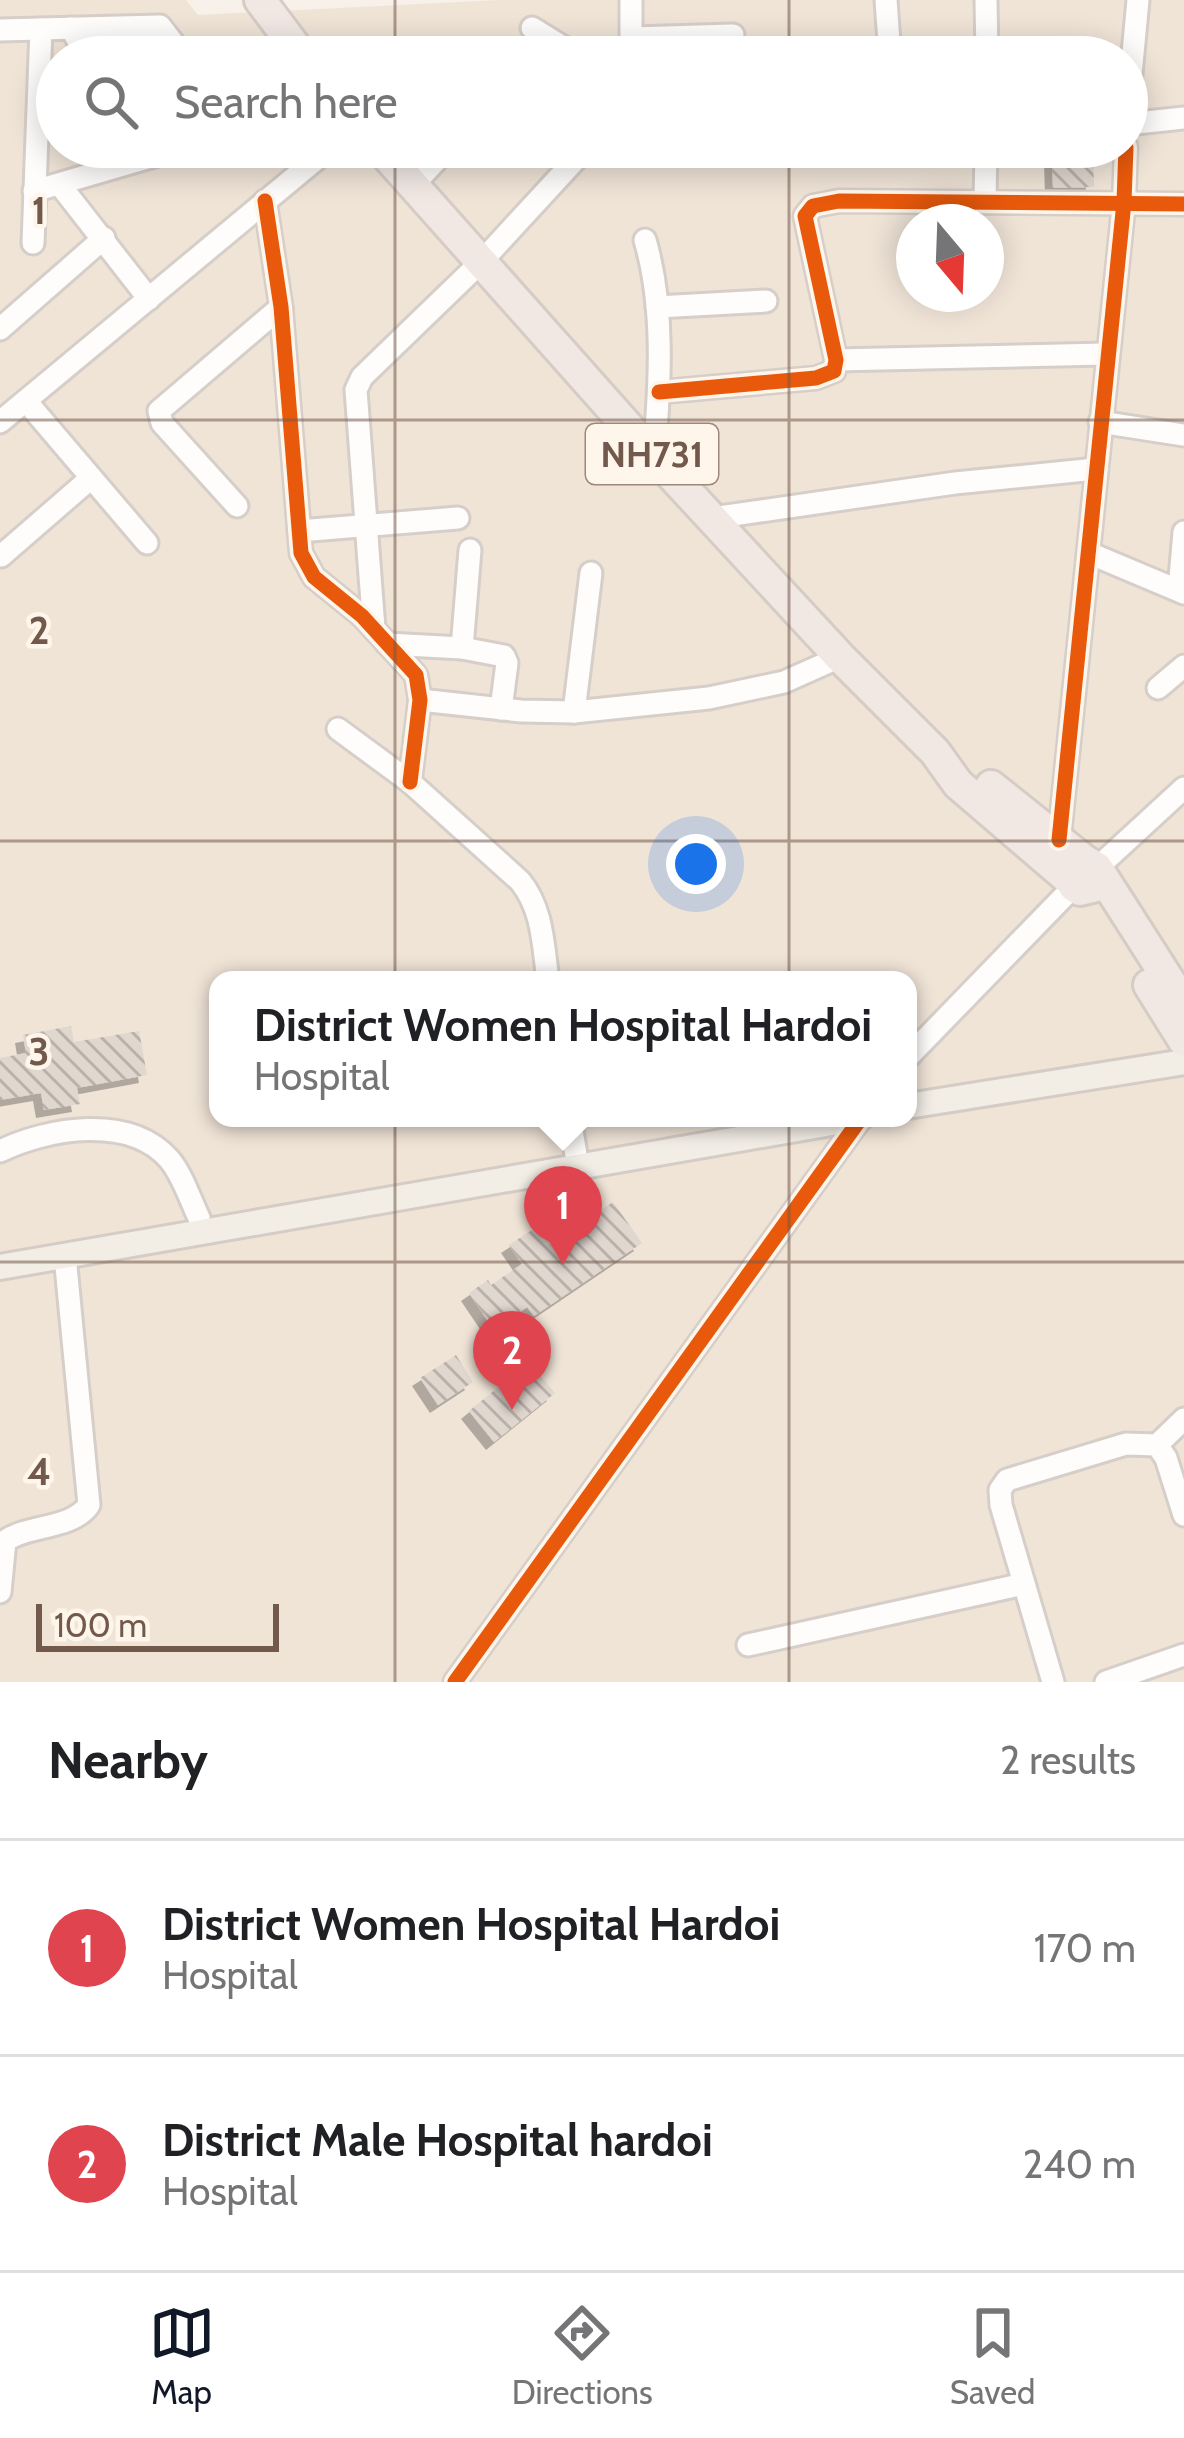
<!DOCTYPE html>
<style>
:root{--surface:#fff;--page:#f6f6f6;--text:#202124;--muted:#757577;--line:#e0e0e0;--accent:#111827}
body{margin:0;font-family:Cabin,sans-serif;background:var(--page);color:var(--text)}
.compass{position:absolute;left:896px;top:204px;width:108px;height:108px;border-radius:50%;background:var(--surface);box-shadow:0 6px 30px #0003;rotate:161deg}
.scale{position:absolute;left:36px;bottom:30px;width:243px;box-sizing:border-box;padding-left:12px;border:6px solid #73594b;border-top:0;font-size:33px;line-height:42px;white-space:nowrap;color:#73594b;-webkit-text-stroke:9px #fef6eb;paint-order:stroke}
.you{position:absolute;left:696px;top:864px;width:42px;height:42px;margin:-30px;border:9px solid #fff;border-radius:50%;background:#1a73e8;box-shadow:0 0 0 18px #1a73e833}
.badge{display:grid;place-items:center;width:78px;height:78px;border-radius:50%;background:var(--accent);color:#fff;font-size:39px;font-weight:700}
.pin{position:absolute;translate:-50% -99px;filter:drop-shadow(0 3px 6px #0008)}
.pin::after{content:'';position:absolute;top:63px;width:42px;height:36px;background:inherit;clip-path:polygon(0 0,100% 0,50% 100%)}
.popup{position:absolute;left:209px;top:971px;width:708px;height:156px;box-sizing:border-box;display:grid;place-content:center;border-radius:24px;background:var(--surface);filter:drop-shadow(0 3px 9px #0005);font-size:39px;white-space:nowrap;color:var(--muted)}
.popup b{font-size:45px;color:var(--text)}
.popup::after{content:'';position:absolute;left:50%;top:100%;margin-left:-24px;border:24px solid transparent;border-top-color:var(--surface)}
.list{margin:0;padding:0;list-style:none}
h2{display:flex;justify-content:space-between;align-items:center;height:156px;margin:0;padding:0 48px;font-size:51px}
h2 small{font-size:39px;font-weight:400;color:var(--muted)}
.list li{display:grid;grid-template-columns:78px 1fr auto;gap:36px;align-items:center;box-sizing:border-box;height:216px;padding:0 48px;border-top:3px solid var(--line)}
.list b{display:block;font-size:45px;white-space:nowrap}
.list p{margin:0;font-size:39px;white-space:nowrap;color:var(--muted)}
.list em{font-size:39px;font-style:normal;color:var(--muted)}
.icon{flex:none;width:66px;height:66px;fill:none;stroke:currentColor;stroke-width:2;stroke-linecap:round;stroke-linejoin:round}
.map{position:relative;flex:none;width:1184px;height:1682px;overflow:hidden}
.search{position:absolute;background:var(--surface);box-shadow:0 6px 30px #0003;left:36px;right:36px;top:36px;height:132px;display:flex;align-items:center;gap:30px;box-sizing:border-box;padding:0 42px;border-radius:66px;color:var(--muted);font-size:45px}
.sheet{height:588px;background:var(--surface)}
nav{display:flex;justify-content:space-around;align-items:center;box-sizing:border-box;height:168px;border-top:3px solid var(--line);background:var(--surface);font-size:33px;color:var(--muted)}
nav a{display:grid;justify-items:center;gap:6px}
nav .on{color:var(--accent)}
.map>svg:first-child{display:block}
</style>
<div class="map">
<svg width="1184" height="1682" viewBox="0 0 1184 1682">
<defs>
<pattern id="building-back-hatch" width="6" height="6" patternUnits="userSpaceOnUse" patternTransform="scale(3)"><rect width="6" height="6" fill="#e0d7cf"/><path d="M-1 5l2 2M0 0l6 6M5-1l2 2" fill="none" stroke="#bab1aa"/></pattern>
<filter id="shadow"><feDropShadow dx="-8" dy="8" stdDeviation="0" flood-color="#0004"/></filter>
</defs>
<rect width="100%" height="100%" fill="#f7f1ea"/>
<path fill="#f0e4d7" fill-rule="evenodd" d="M0 0H186L198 15 499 0H1184V1682H0ZM57 57H1127V147H57ZM914 222H986V294H914ZM218 980H908V1118H218Z"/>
<g fill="url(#building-back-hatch)" filter="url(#shadow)">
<path d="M1093 153 1094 187 1053 188 1052 154Z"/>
<path d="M71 1026 74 1042 139 1031 147 1075 77 1088 80 1104 44 1110 41 1093 0 1100V1058L26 1053 23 1035Z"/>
<path d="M613 1202 642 1243 534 1316 527 1307 494 1330 469 1293 488 1280 491 1285 522 1264 509 1245 535 1228 547 1246Z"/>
<path d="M456 1355 473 1382 438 1405 420 1378Z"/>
<path d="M529 1362 555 1393 494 1442 469 1411Z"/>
</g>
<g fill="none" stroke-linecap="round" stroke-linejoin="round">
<defs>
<g id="minor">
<path d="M886 0 890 57"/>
<path d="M986 0 987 57"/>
<path d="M71 28 87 57"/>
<path d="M532 28 579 57"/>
<path d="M0 30 160 26 184 57"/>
<path d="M633 38 733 35"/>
<path d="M631 57V0"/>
<path d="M1127 117 1138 0"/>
<path d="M1127 124 1184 118"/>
<path d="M60 185 149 299"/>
<path d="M412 186 449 147"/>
<path d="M34 191 185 147"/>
<path d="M265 201 281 307 301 553 314 577 362 616 416 675 420 700 410 782"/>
<path d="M985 202 986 147"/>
<path d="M645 240C665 309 660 385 654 456"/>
<path d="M33 243 41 29"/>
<path d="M657 307 766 301"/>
<path d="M0 329 104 238"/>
<path d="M836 360 1105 354"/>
<path d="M659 392 816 378 834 371 836 360 805 216 813 206 839 201 1184 204"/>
<path d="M26 401 147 543"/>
<path d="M0 422 331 147"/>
<path d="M1100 422 1184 435"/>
<path d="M237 506 162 423 159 411 281 307"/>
<path d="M712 518 955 483 1096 469"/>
<path d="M299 531 458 518"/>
<path d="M1089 553 1184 593"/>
<path d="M1 556 91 478"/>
<path d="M1179 590 1184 532"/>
<path d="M374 629 356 390 362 377 482 261 587 147"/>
<path d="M387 644 462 648 504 656 507 663 501 709"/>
<path d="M462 648 470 550"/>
<path d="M1158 688 1184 666"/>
<path d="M420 700 521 711 574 712 709 698 784 682 840 657"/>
<path d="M574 712 591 573"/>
<path d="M338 729 410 782 520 881C543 909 543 945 548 980"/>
<path d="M1059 840 1124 202 1126 147"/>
<path d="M1097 868 1184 788"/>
<path d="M908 1057 1074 886"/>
<path d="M570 1118 576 1155"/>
<path d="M0 1151C48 1128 129 1114 169 1159 182 1174 190 1199 199 1218"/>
<path d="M1157 1445 1184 1419"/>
<path d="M0 1592 5 1541C29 1524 71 1530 89 1505L65 1256"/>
<path d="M748 1645 1024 1584"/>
<path d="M455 1682 861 1118"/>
<path d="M1053 1682 1001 1505 1000 1490 1007 1480 1126 1444 1157 1445 1166 1458 1184 1515"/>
<path d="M1106 1682 1184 1655"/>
</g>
<g id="major">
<path d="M908 1106 1184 1062"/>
<path d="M0 1267 860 1118"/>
</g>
<g id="highway">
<path d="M260 0 303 57"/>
<path d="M379 147 654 456 840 657 935 752 958 784 1070 880"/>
<path d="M991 786 1085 861"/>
<path d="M1099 874 1093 887 1080 890 1074 886 1070 873 1078 862 1085 861 1097 868 1184 1004"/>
<path d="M1149 985 1184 1041"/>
</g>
</defs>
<use href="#minor" stroke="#d6cec8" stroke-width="27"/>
<use href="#major" stroke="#d5ccc6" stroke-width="30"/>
<use href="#highway" stroke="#d5ccc6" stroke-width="36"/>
<use href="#minor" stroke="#fefdfc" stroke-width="21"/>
<use href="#major" stroke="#f2ede5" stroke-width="24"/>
<use href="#highway" stroke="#f1e8e4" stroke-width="30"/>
<defs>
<g id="cycleway">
<path d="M265 201 281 307 301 553 314 577 362 616 416 675 420 700 410 782"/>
<path d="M659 392 816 378 834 371 836 360 805 216 813 206 839 201 1184 204"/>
<path d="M1059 840 1124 202 1126 147"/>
<path d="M455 1682 861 1118"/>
</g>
</defs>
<use href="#cycleway" stroke="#fef6eb" stroke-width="22"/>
<use href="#cycleway" stroke="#e8590c" stroke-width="15"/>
</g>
<path fill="none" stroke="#73594b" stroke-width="3" stroke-opacity="0.55" d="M395 0V57M789 0V57M395 147V1682M789 147V1682M0 420H1184M0 841H1184M0 1262H1184"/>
<g text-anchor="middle" stroke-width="9" stroke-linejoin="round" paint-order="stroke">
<rect fill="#fef6eb" stroke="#9d887b" stroke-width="3" x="586" y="424" width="132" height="60" rx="9"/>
<g font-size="36" font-weight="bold" fill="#73594b">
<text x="652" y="467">NH731</text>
</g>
</g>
<g font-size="39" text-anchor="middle" font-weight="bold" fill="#73594b" stroke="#fef6eb" stroke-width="9" stroke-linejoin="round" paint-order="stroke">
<text x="39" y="224">1</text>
<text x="39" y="644">2</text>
<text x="39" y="1065">3</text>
<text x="39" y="1485">4</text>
</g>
</svg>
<svg class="compass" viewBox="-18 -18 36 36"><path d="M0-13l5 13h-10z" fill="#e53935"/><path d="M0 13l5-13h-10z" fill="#757577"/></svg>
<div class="scale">100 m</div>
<div class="you"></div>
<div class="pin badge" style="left:563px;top:1265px;background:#e0444e">1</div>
<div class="popup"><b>District Women Hospital Hardoi</b>Hospital</div>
<div class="pin badge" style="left:512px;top:1410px;background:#e0444e">2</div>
<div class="search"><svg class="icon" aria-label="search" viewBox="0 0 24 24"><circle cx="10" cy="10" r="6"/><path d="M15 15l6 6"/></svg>Search here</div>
</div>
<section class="sheet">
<h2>Nearby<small>2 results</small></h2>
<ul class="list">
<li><span class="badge" style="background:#e0444e">1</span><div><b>District Women Hospital Hardoi</b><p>Hospital</p></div><em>170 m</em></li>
<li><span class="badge" style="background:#e0444e">2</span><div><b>District Male Hospital hardoi</b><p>Hospital</p></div><em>240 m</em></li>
</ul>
</section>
<nav>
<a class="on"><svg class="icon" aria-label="map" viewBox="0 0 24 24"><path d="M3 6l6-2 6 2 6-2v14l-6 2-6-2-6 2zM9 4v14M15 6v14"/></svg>Map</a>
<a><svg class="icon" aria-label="directions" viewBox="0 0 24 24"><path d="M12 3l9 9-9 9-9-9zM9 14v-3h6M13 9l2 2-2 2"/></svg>Directions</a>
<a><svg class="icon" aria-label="saved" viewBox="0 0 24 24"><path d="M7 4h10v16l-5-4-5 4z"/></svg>Saved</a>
</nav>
